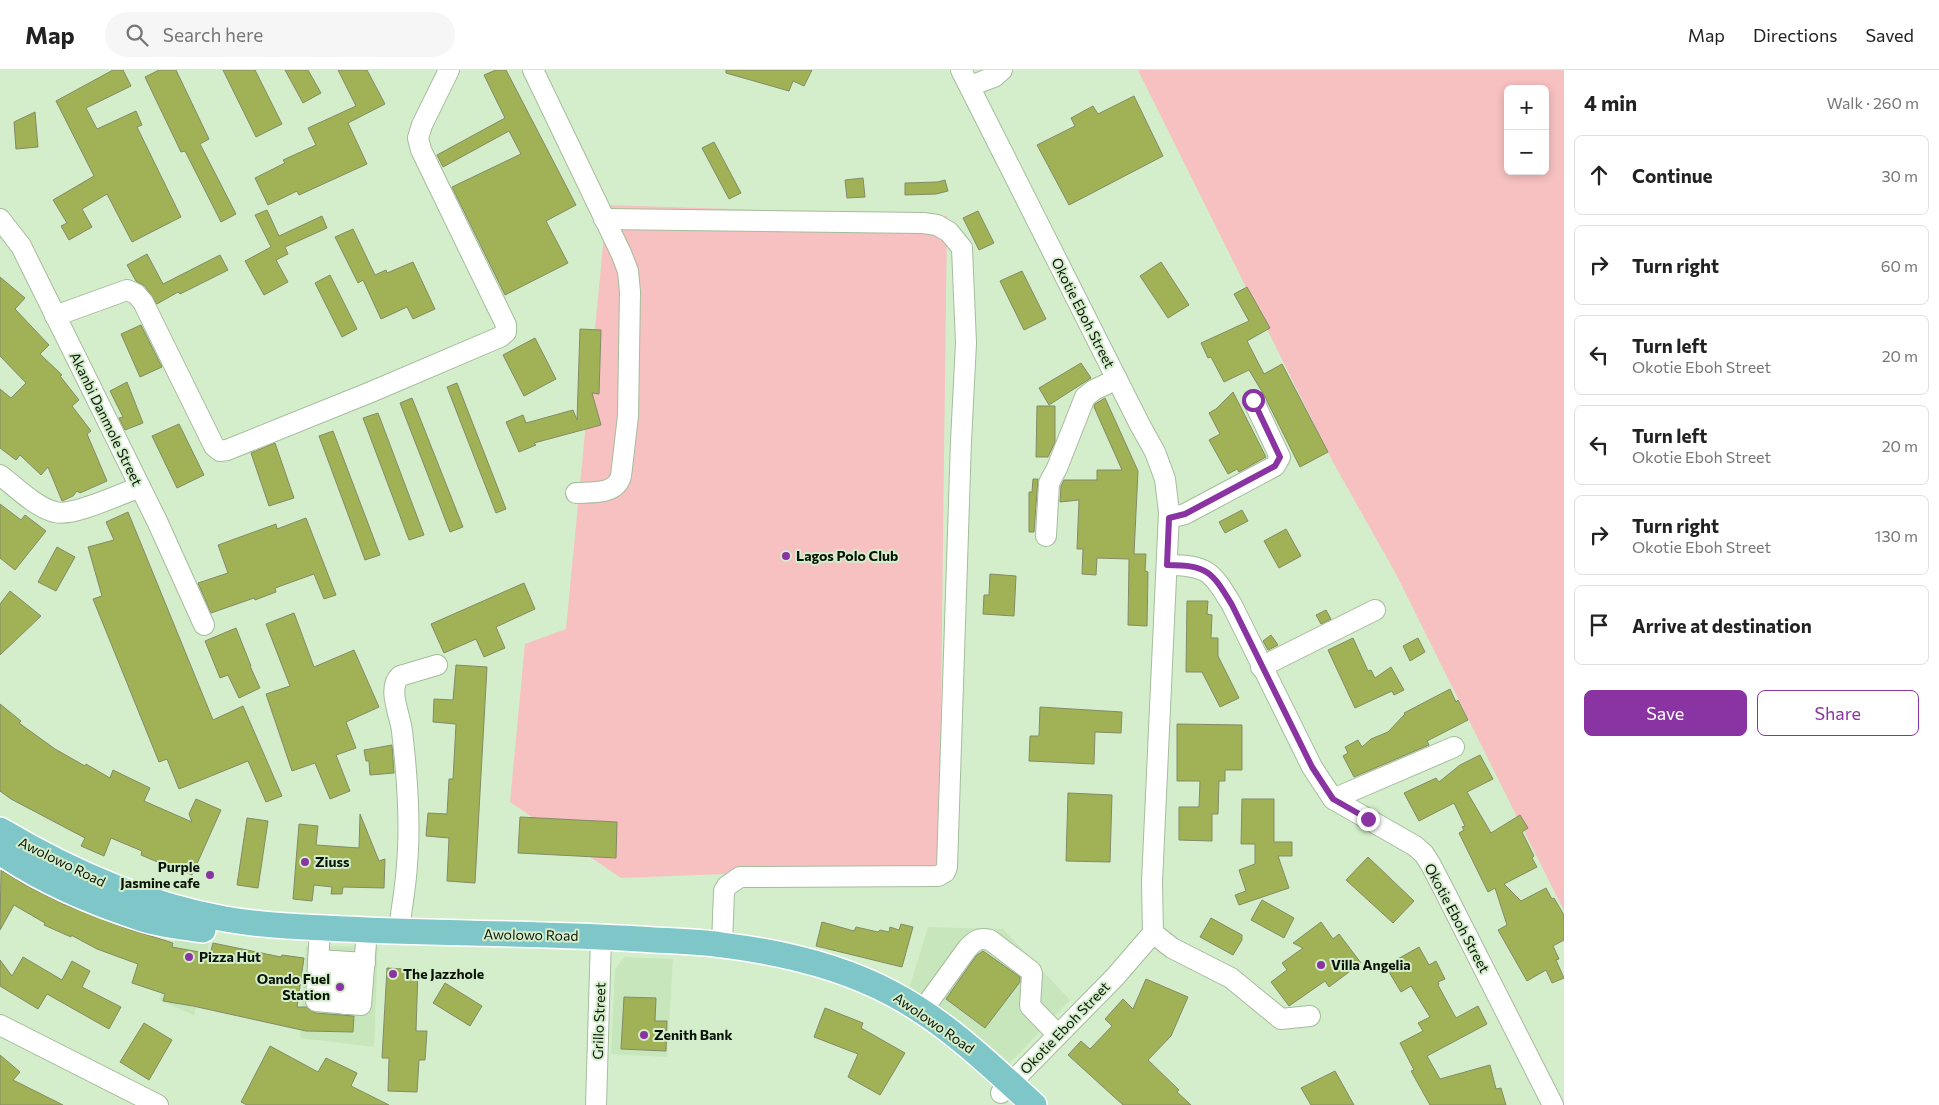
<!DOCTYPE html>
<meta charset="utf-8">
<style>
:root{--surface:#fff;--page:#f6f6f6;--text:#222;--muted:#767676;--line:#e0e0e0;--accent:#8934a2}
body{margin:0;font-family:Commissioner,sans-serif;background:var(--page);color:var(--text)}
.controls{position:absolute;right:15px;top:15px;display:grid;overflow:hidden;border-radius:8px;box-shadow:0 2px 8px #0003}
.controls button{width:45px;height:45px;display:grid;place-items:center;padding:0;border:0;border-bottom:1px solid var(--line);background:var(--surface);color:var(--text);font:25px sans-serif}
.stop{position:absolute;width:15px;height:15px;margin:-11px;border:4px solid #8934a2;border-radius:50%;background:#fff}
.stop.end{background:#8934a2;border-color:#fff;box-shadow:0 1px 5px #0008}
.list{margin:0;padding:0;list-style:none}
h2{display:flex;justify-content:space-between;align-items:center;height:65px;margin:0;padding:0 20px;font-size:21px}
h2 small{font-size:16px;font-weight:400;color:var(--muted)}
.list li{display:grid;grid-template-columns:32px 1fr auto;gap:15px;align-items:center;box-sizing:border-box;height:80px;margin:0 10px 10px;padding:0 10px;border:1px solid var(--line);border-radius:8px}
.list b{display:block;font-size:19px;white-space:nowrap}
.list p{margin:0;font-size:16px;white-space:nowrap;color:var(--muted)}
.list em{font-size:16px;font-style:normal;color:var(--muted)}
.actions{display:flex;gap:10px;padding:15px 20px}
.actions a{flex:1;padding:11px 0;border:1px solid var(--accent);border-radius:8px;text-align:center;font-size:18px;color:var(--accent)}
.actions .main{background:var(--accent);color:#fff}
.icon{flex:none;width:28px;height:28px;fill:none;stroke:currentColor;stroke-width:2;stroke-linecap:round;stroke-linejoin:round}
.map{position:relative;flex:none;width:1564px;height:1035px;overflow:hidden}
header{display:flex;align-items:center;gap:30px;box-sizing:border-box;height:70px;padding:0 25px;background:var(--surface);border-bottom:1px solid var(--line)}
header strong{font-size:24px}
nav{display:flex;gap:28px;margin-inline-start:auto;font-size:18px}
.search{width:350px;height:45px;background:var(--page);display:flex;align-items:center;gap:12px;box-sizing:border-box;padding:0 18px;border-radius:28px;color:var(--muted);font-size:19px}
main{display:flex}
aside{flex:1;background:var(--surface)}
.map>svg:first-child{display:block}
</style>
<header>
<strong>Map</strong>
<div class="search"><svg class="icon" aria-label="search" viewBox="0 0 24 24"><circle cx="10" cy="10" r="6"/><path d="M15 15l6 6"/></svg>Search here</div>
<nav><a>Map</a><a>Directions</a><a>Saved</a></nav>
</header>
<main>
<div class="map">
<svg width="1564" height="1035" viewBox="0 0 1564 1035">
<rect width="100%" height="100%" fill="#d4eecb"/>
<g fill="#c7e6bc">
<path d="M179 856 211 863 194 945 159 930Z"/>
<path d="M928 857 1003 859 1070 930 1006 997 908 922Z"/>
<path d="M306 876 378 877 374 977 300 968Z"/>
<path d="M625 887 673 889 667 987 611 984 615 899Z"/>
</g>
<g fill="#f7c0c1" fill-rule="evenodd">
<path d="M1138 0H1564V841L1396 504 1333 392ZM1508 19H1545V101H1508Z"/>
<path d="M607 135 947 146 939 796 621 808 510 732 525 574 566 559Z"/>
</g>
<g fill="#a1b155" stroke="#838b66">
<path d="M113 0H123L131 16 86 38 97 59 136 41 142 55 137 57 181 147 132 172 107 124 82 139 92 157 69 170 61 156 67 153 53 130 94 106 56 31Z"/>
<path d="M159 0H176L209 69 200 74 236 144 221 152 185 81 181 82 145 7Z"/>
<path d="M223 0H255L282 54 256 67Z"/>
<path d="M285 0H308L321 23 303 33Z"/>
<path d="M338 0H367L385 34 348 53 367 94 299 125 297 121 268 135 255 108 285 93 283 90 316 75 308 58 356 36Z"/>
<path d="M496 0H506L576 135 546 151 568 193 505 225 452 117 521 84 509 61 443 97 437 85 505 48 484 5Z"/>
<path d="M726 0H812L804 16 793 11 789 21 726 3Z"/>
<path d="M1134 26 1163 86 1069 135 1037 75 1075 56 1071 48 1093 36 1098 44Z"/>
<path d="M35 42 38 77 16 79 14 52Z"/>
<path d="M714 72 741 123 729 129 702 78Z"/>
<path d="M863 108 865 127 847 128 845 110Z"/>
<path d="M945 110 948 121 936 124 905 125V113L937 112Z"/>
<path d="M267 140 279 166 322 146 327 158 285 177 288 184 276 190 288 212 264 225 245 191 271 177 255 145Z"/>
<path d="M978 141 994 173 979 180 963 148Z"/>
<path d="M353 159 375 205 386 200 387 203 413 192 435 239 413 249 407 237 381 249 363 210 358 213 335 167Z"/>
<path d="M147 184 163 214 220 185 228 200 180 224 178 222 157 234 145 216 136 211 127 195Z"/>
<path d="M1161 192 1189 235 1168 248 1140 206Z"/>
<path d="M1022 201 1046 249 1024 260 1000 211Z"/>
<path d="M330 205 357 259 342 267 315 213Z"/>
<path d="M0 207 25 228 15 239 49 275 40 284 62 305 60 306 79 330 72 336 91 361 87 364 107 411 80 423 77 421 73 426 62 431 48 397 41 405 20 385 16 390 0 378V319L11 328 26 313 0 286Z"/>
<path d="M1247 217 1270 258 1247 271 1264 304 1282 294 1328 382 1300 397 1264 325 1249 300 1224 312 1211 287 1208 288 1201 273 1249 251 1234 224Z"/>
<path d="M141 255 162 297 140 307 121 264Z"/>
<path d="M580 259 601 260 599 324 592 323 601 355 534 373 536 375 519 382 506 352 523 345 526 353 573 340 577 350Z"/>
<path d="M535 268 556 309 524 326 503 285Z"/>
<path d="M1081 293 1091 308 1049 335 1039 318Z"/>
<path d="M127 312 143 353 125 360 119 348 123 347 110 321Z"/>
<path d="M457 313 506 439 496 443 447 317Z"/>
<path d="M1233 322 1266 387 1239 402 1237 399 1228 404 1209 370 1220 364 1209 343 1216 339Z"/>
<path d="M412 328 463 457 450 462 400 333Z"/>
<path d="M1105 328 1138 401 1134 484H1146L1145 501 1148 502 1147 556 1128 555 1129 489 1097 488 1096 505 1082 504 1083 479H1077L1079 430 1060 432 1061 416 1064 410H1097V400H1122L1094 337 1095 334Z"/>
<path d="M1037 336H1055V372L1048 387H1036Z"/>
<path d="M378 343 424 465 409 470 363 348Z"/>
<path d="M179 354 204 405 177 418 152 366Z"/>
<path d="M333 361 380 485 365 490 319 366Z"/>
<path d="M275 373 294 428 269 436 251 383Z"/>
<path d="M1033 409H1038L1034 462H1029V422H1032Z"/>
<path d="M0 434 21 450 25 445 46 461 15 500 0 488Z"/>
<path d="M1242 440 1248 451 1225 463 1219 452Z"/>
<path d="M128 442 213 650 243 636 282 726 266 732 248 691 179 719 167 689 159 692 93 529 102 526 88 477 114 470 106 452Z"/>
<path d="M306 448 336 525 324 529 314 504 275 518 276 522 255 530 254 528 211 543 198 513 228 503 218 475 276 454 277 459Z"/>
<path d="M1286 459 1301 486 1279 498 1264 471Z"/>
<path d="M57 477 75 487 56 521 38 512Z"/>
<path d="M990 504 1016 506 1014 546 983 544 984 525H989Z"/>
<path d="M524 513 535 539 496 557 505 578 484 587 476 569 444 583 431 554Z"/>
<path d="M10 521 41 546 0 585V534Z"/>
<path d="M1187 531H1208L1207 544 1212 545 1211 568H1218V586L1239 628 1220 637 1202 602H1186Z"/>
<path d="M1326 540 1331 549 1321 554 1316 545Z"/>
<path d="M294 543 314 597 354 580 379 637 346 652 356 678 336 685 350 721 330 729 315 693 292 701 266 624 290 616 266 554Z"/>
<path d="M236 558 251 596H250L260 618 239 628 228 605 220 608 205 571Z"/>
<path d="M1271 565 1278 575 1268 580 1263 571Z"/>
<path d="M1353 568 1368 601 1371 600 1375 608 1391 597 1404 620 1394 625 1392 621 1355 638 1328 580Z"/>
<path d="M1418 568 1425 582 1410 591 1403 576Z"/>
<path d="M456 595 487 597 475 813 447 811 449 768 426 766 428 743 447 744 449 709H453L456 654 433 652 434 629 453 630Z"/>
<path d="M1450 619 1456 632 1458 630 1468 650 1427 671 1429 675 1354 707 1343 686 1348 683 1345 677 1358 670 1362 677 1371 669 1388 662 1405 644 1404 643Z"/>
<path d="M0 634 21 651 19 653 55 679 85 696 86 694 110 708 113 700 150 718 144 731 192 752 189 744 196 729 221 740 192 805 161 791 160 793 141 785 142 781 111 768 104 786 81 776 85 768 11 729 0 721Z"/>
<path d="M1040 637 1122 642 1121 663 1095 662 1094 694 1029 691 1030 666H1039Z"/>
<path d="M1177 654 1242 655V700H1225V711H1219L1218 744H1212V771L1179 770V737H1199L1200 711H1177Z"/>
<path d="M392 675 394 703 370 705 369 691H366L364 680Z"/>
<path d="M1480 685 1493 709 1467 722 1491 763 1520 745 1528 758 1522 762 1534 786 1532 788 1537 797 1504 814 1521 831 1546 818 1552 829 1554 828 1564 845V870L1553 876 1559 889 1556 890 1564 908 1552 913 1546 900 1527 911 1498 860 1507 855 1495 818 1488 822 1459 763 1464 760 1462 757 1465 756 1454 733 1419 751 1404 723 1436 708 1439 712 1460 695Z"/>
<path d="M1068 723 1112 725 1110 792 1066 791Z"/>
<path d="M1242 729H1274V772H1292V786H1278L1289 818 1239 835 1235 825 1246 821 1239 800 1255 794V774H1241Z"/>
<path d="M360 744 379 791 385 789 384 818 343 817 342 824H331L332 817 314 815 312 831 293 829 299 754 318 756 316 775 359 778Z"/>
<path d="M520 747 617 752 616 788 518 783Z"/>
<path d="M247 748 268 751 258 818 237 815Z"/>
<path d="M1368 787 1414 831 1393 853 1346 810Z"/>
<path d="M1 800 27 816 63 834 119 856 173 873 172 877 210 884 213 873 281 887 282 885 304 888 297 937H306L315 943 354 946 353 962 306 961 193 936 163 931 165 924 132 913 138 894 97 879 71 865V867L44 855 45 853 14 835 0 860Z"/>
<path d="M1262 830 1294 848 1284 868 1251 850Z"/>
<path d="M1211 848 1242 865V870L1233 885 1200 867Z"/>
<path d="M822 852 854 861 856 857 878 862 880 860 889 862 890 857 899 860 901 854 913 857 902 897 816 876Z"/>
<path d="M1321 852 1333 869 1339 864 1361 893 1329 917 1325 911 1289 936 1271 912 1287 900 1282 893 1303 878 1293 873Z"/>
<path d="M1419 877 1429 895 1436 891 1445 909 1438 912 1439 914 1438 915 1456 948 1478 936 1487 954 1427 986 1440 1009 1490 995 1496 1019 1501 1018 1506 1035H1430L1411 1001 1414 1000 1400 973 1423 961 1418 953 1430 947 1411 916 1401 922 1389 902 1400 896 1396 890Z"/>
<path d="M983 881 1020 907V912L985 958 946 929 976 886Z"/>
<path d="M23 887 62 910 72 891 90 901 82 917 121 937 109 959 47 924 38 939 0 916V890L12 906Z"/>
<path d="M387 898 418 900 416 961H427L425 990H419L417 1022 388 1021 389 988H382Z"/>
<path d="M1146 909 1188 927 1171 966 1148 990 1179 1020 1177 1022 1191 1035H1123L1068 985 1081 971 1090 979 1112 956 1105 949 1123 929 1133 939Z"/>
<path d="M445 913 482 936 470 956 433 933Z"/>
<path d="M624 927 656 928 655 951H667L666 981 621 979Z"/>
<path d="M825 938 863 953 861 958 905 983 880 1025 848 1007 858 984 814 967Z"/>
<path d="M144 953 172 970 149 1010 120 992Z"/>
<path d="M270 976 318 1002 326 988 357 1003 351 1016 389 1035H247L241 1032Z"/>
<path d="M0 985 20 1002 13 1010 63 1035H0Z"/>
<path d="M1335 1001 1354 1035H1311L1301 1018Z"/>
</g>
<g fill="none" stroke-linecap="round" stroke-linejoin="round">
<defs>
<g id="minor">
<path d="M533 0 621 183 628 201 630 222 628 346 621 406C616 425 592 422 576 423"/>
<path d="M961 0 1140 355 1155 382 1165 409 1169 442 1152 812 1153 863 1115 907 1001 1023"/>
<path d="M970 16 994 7 1002 0"/>
<path d="M0 149 21 176 157 451 204 555"/>
<path d="M604 149 923 153 937 155 949 162 962 178 966 273 961 371 947 797 945 802 938 806 740 807 727 816 724 821 722 875"/>
<path d="M55 246 127 220 136 224 143 232 214 376 220 381 227 380 371 322 500 267 506 262V255L421 80 418 68 422 55 449 0"/>
<path d="M0 405C16 417 35 437 55 442 73 447 120 424 140 417"/>
<path d="M1169 448 1185 444 1275 396 1280 387 1253 330"/>
<path d="M1046 466 1049 413 1057 398 1085 327 1094 320 1117 309"/>
<path d="M1167 495C1208 495 1212 502 1232 535L1312 697 1333 729 1415 776 1424 784 1431 795 1446 824 1553 1035"/>
<path d="M1261 597 1375 540"/>
<path d="M1333 729 1454 677"/>
<path d="M320 858 316 931 361 935 367 860"/>
<path d="M399 862C401 839 406 817 407 794 411 750 407 704 402 661 400 644 387 619 400 606L437 595"/>
<path d="M1153 863 1172 878 1231 908 1281 949 1310 946"/>
<path d="M318 890 365 893"/>
<path d="M329 932 334 891"/>
<path d="M345 934 349 892"/>
<path d="M922 941 967 879C974 871 979 867 990 870L1031 901 1032 904 1030 936 1058 965"/>
<path d="M0 955 158 1035"/>
<path d="M596 1035 601 867"/>
</g>
<g id="major">
<path d="M0 760C69 801 145 835 225 849 265 856 305 857 346 859 443 864 541 863 639 869 666 871 694 871 722 875 779 882 840 896 891 923 945 951 989 994 1034 1035"/>
<path d="M0 782C43 812 93 833 143 849 162 855 184 857 203 860"/>
</g>
</defs>
<use href="#minor" stroke="#a4bd9b" stroke-width="22"/>
<use href="#major" stroke="#fff" stroke-width="28"/>
<use href="#minor" stroke="#fff" stroke-width="20"/>
<use href="#major" stroke="#7fc6c8" stroke-width="25"/>
</g>
<g fill="none" stroke-linecap="round" stroke-linejoin="round">
<path stroke="#8934a2" stroke-width="6" d="M1253 330 1280 387 1275 396 1185 444 1169 448 1167 495C1208 495 1212 502 1232 535L1312 697 1333 729 1368 749"/>
</g>
<g fill="#8934a2" stroke="#d4eecb" stroke-width="2">
<circle cx="786" cy="486" r="5"/>
<circle cx="305" cy="792" r="5"/>
<circle cx="210" cy="805" r="5"/>
<circle cx="189" cy="887" r="5"/>
<circle cx="1321" cy="895" r="5"/>
<circle cx="393" cy="904" r="5"/>
<circle cx="340" cy="917" r="5"/>
<circle cx="644" cy="965" r="5"/>
</g>
<g text-anchor="middle" stroke-width="4" stroke-linejoin="round" paint-order="stroke">
<g font-size="14" fill="#0a1307" stroke="#d4eecb">
<text transform="translate(1083 243) rotate(63)" y="5">Okotie Eboh Street</text>
<text transform="translate(106 349) rotate(64)" y="5">Akanbi Danmole Street</text>
<text transform="translate(62 792) rotate(26)" y="5">Awolowo Road</text>
<text transform="translate(1457 848) rotate(62)" y="5">Okotie Eboh Street</text>
<text transform="translate(531 865) rotate(1)" y="5">Awolowo Road</text>
<text transform="translate(599 951) rotate(-88)" y="5">Grillo Street</text>
<text transform="translate(934 953) rotate(35)" y="5">Awolowo Road</text>
<text transform="translate(1065 958) rotate(-46)" y="5">Okotie Eboh Street</text>
</g>
<g font-size="14" font-weight="bold" fill="#0a1307" stroke="#d4eecb" text-anchor="start">
<text x="796" y="491">Lagos Polo Club</text>
<text x="315" y="797">Ziuss</text>
<text x="200" y="802" text-anchor="end">Purple<tspan x="200" dy="16">Jasmine cafe</tspan></text>
<text x="199" y="892">Pizza Hut</text>
<text x="1331" y="900">Villa Angelia</text>
<text x="403" y="909">The Jazzhole</text>
<text x="330" y="914" text-anchor="end">Oando Fuel<tspan x="330" dy="16">Station</tspan></text>
<text x="654" y="970">Zenith Bank</text>
</g>
</g>
</svg>
<div class="controls">
<button>+</button>
<button>−</button>
</div>
<div class="stop" style="left:1253px;top:330px"></div>
<div class="stop end" style="left:1368px;top:749px"></div>
</div>
<aside>
<h2>4 min<small>Walk · 260 m</small></h2>
<ul class="list">
<li><svg class="icon" aria-label="ahead" viewBox="0 0 24 24"><path d="M12 20V5M6 11l6-6 6 6"/></svg><div><b>Continue</b></div><em>30 m</em></li>
<li><svg class="icon" aria-label="right" viewBox="0 0 24 24"><path d="M7 20v-9h11M14 6l5 5-5 5"/></svg><div><b>Turn right</b></div><em>60 m</em></li>
<li><svg class="icon" aria-label="left" viewBox="0 0 24 24"><path d="M17 20v-9H6M10 6l-5 5 5 5"/></svg><div><b>Turn left</b><p>Okotie Eboh Street</p></div><em>20 m</em></li>
<li><svg class="icon" aria-label="left" viewBox="0 0 24 24"><path d="M17 20v-9H6M10 6l-5 5 5 5"/></svg><div><b>Turn left</b><p>Okotie Eboh Street</p></div><em>20 m</em></li>
<li><svg class="icon" aria-label="right" viewBox="0 0 24 24"><path d="M7 20v-9h11M14 6l5 5-5 5"/></svg><div><b>Turn right</b><p>Okotie Eboh Street</p></div><em>130 m</em></li>
<li><svg class="icon" aria-label="arrive" viewBox="0 0 24 24"><path d="M6 21V4h12l-3 4 3 4H6"/></svg><div><b>Arrive at destination</b></div></li>
</ul>
<div class="actions"><a class="main">Save</a><a>Share</a></div>
</aside>
</main>
